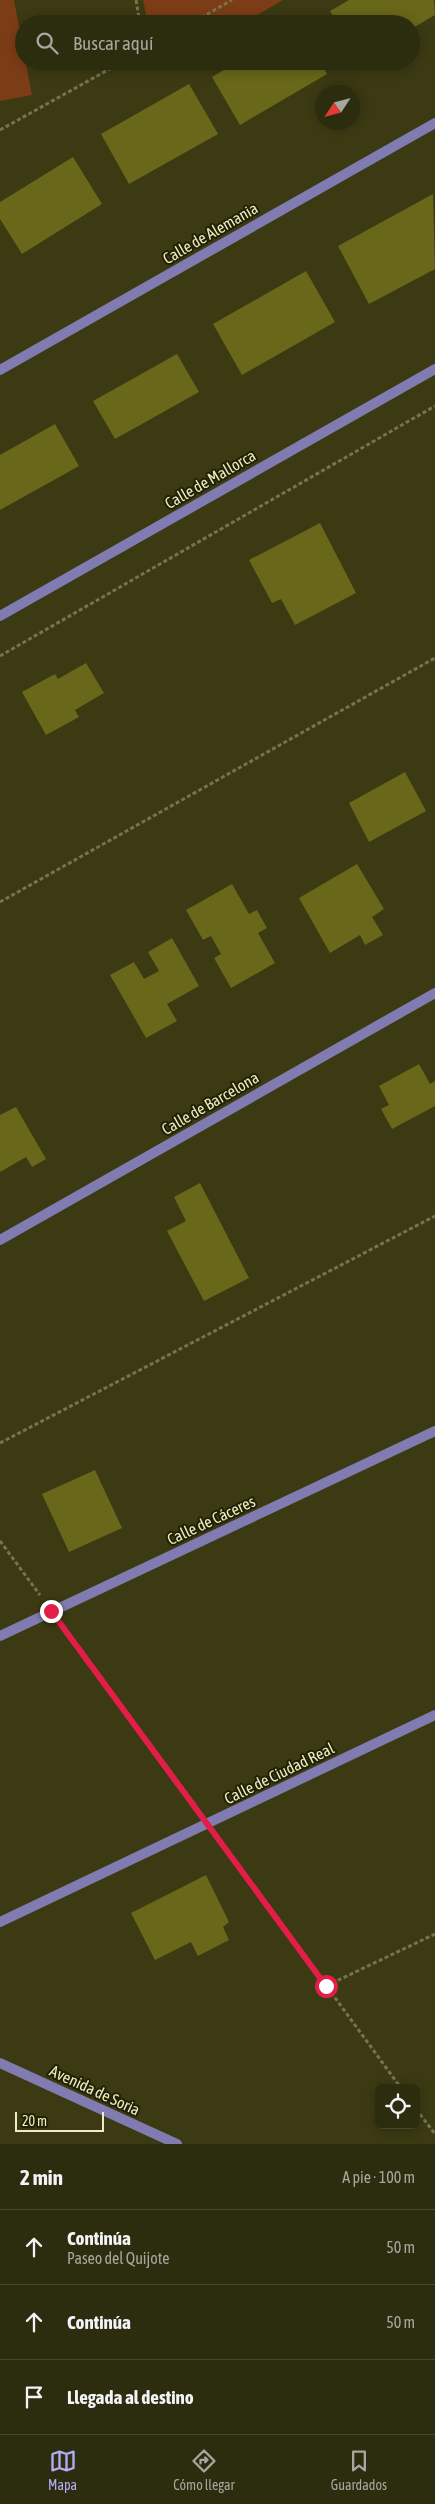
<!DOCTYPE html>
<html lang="es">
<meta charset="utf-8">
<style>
:root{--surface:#2c2c0e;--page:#38381c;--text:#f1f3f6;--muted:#a6a79e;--line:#48482e;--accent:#b3adf9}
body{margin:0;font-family:"Asap Condensed",sans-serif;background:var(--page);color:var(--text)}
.controls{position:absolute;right:15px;bottom:15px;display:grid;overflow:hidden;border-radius:8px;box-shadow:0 2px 12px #0003}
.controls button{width:45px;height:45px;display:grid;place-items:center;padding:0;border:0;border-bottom:1px solid var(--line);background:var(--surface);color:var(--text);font:25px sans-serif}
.compass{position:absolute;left:315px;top:85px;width:45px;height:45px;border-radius:50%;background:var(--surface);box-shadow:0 2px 12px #0003;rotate:234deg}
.scale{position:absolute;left:15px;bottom:12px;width:89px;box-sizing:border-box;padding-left:5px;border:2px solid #ececc7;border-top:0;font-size:14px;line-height:18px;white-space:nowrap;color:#ececc7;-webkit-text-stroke:4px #222102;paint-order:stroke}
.stop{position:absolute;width:15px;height:15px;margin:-11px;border:4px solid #e11d48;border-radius:50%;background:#fff}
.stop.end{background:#e11d48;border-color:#fff;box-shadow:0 1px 5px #0008}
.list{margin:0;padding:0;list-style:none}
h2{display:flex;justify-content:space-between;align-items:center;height:65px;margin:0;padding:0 20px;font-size:21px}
h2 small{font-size:16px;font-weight:400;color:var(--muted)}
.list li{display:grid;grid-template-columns:32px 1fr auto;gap:15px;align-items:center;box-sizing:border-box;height:75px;padding:0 20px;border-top:1px solid var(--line)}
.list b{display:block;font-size:19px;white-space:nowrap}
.list p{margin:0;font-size:16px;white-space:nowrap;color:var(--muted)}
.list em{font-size:16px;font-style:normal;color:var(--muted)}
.icon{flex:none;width:28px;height:28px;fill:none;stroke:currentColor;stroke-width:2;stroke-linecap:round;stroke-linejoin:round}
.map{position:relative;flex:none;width:435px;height:2144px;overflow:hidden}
.search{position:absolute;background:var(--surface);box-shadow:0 2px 12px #0003;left:15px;right:15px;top:15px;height:55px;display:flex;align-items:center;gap:12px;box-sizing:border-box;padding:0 18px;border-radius:28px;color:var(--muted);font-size:19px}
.sheet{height:290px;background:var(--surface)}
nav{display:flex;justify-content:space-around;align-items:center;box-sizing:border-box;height:70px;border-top:1px solid var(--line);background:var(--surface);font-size:14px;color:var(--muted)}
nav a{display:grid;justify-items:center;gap:2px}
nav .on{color:var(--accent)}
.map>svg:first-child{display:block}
</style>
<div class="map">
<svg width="435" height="2144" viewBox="0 0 435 2144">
<rect width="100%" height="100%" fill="#3b3a13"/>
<g fill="#7c3c16">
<path d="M0 0H14L32 95 0 101Z"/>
<path d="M143 0H283L242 24H148Z"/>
</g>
<g fill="#696719">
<path d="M349 0H434L435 15 411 29V24H337L330 11Z"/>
<path d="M239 61H319L327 74 240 125 212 77Z"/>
<path d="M189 84 218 134 129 184 101 134Z"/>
<path d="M73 157 102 204 22 254 0 219V202Z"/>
<path d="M433 194 435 269 369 304 338 246Z"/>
<path d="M306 271 335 322 242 375 213 324Z"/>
<path d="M177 354 199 392 115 439 93 401Z"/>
<path d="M55 424 79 466 0 510V455Z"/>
<path d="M320 523 356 593 295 625 281 599 272 603 249 560Z"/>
<path d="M86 663 104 693 75 710 79 717 46 735 22 692 55 674 58 679Z"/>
<path d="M405 772 426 811 369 842 349 803Z"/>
<path d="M357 864 384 909 372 917 383 935 365 945 360 935 330 953 299 898Z"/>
<path d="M232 884 249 914 257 910 267 928 258 933 275 963 231 988 214 958 221 954 211 936 203 940 186 910Z"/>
<path d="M172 938 199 986 167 1004 177 1021 146 1038 110 975 134 962 144 979 159 971 148 952Z"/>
<path d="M419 1064 430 1084 435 1081V1106L392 1129 381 1109 389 1105 379 1086Z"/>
<path d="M16 1107 46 1159 32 1167 26 1157 0 1172V1115Z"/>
<path d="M200 1183 249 1278 204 1301 167 1231 186 1221 174 1197Z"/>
<path d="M95 1470 122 1528 69 1552 42 1494Z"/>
<path d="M206 1875 229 1922 223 1927 229 1940 198 1956 191 1942 155 1960 131 1913Z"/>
</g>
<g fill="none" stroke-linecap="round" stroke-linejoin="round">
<g stroke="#75744e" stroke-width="3" stroke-dasharray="4 2.5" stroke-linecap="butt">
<path d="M136 0 140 24"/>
<path d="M190 24 232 0"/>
<path d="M0 130 124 61"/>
<path d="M0 656 435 406"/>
<path d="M0 902 435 658"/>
<path d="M0 1443 435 1216"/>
<path d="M0 1541 40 1595"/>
<path d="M64 1629 196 1806"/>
<path d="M220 1840 401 2088"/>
<path d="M326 1986 435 1934"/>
<path d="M416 2109 435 2134"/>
</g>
<g stroke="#807bb1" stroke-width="10">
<path d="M0 370 435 123"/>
<path d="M0 616 435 369"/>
<path d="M0 1240 435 993"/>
<path d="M0 1636 435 1431"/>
<path d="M0 1922 435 1715"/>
<path d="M0 2063 177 2144"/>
</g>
</g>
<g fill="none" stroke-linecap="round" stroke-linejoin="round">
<path stroke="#e11d48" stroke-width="6" d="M51 1611 326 1986"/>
</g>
<g text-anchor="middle" stroke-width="4" stroke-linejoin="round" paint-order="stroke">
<g font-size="16" fill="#ececc7" stroke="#222102">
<text transform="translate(210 233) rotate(-30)" y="6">Calle de Alemania</text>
<text transform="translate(210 479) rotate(-30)" y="6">Calle de Mallorca</text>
<text transform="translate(210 1103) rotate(-30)" y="6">Calle de Barcelona</text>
<text transform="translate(211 1520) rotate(-25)" y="6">Calle de Cáceres</text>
<text transform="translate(279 1773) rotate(-26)" y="6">Calle de Ciudad Real</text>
<text transform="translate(95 2090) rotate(25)" y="6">Avenida de Soria</text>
</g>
</g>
</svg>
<div class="controls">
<button><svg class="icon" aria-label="locate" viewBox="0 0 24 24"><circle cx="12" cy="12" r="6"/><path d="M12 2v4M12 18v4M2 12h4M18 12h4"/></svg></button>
</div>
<svg class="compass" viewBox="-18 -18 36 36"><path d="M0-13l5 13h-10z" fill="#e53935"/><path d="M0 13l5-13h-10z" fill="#a6a79e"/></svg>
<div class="scale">20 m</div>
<div class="stop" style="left:326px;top:1986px"></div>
<div class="stop end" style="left:51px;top:1611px"></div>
<div class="search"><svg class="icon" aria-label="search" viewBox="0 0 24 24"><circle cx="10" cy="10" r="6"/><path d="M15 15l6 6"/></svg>Buscar aquí</div>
</div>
<section class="sheet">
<h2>2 min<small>A pie · 100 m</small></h2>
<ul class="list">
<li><svg class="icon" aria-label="ahead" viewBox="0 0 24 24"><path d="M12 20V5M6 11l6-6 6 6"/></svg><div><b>Continúa</b><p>Paseo del Quijote</p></div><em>50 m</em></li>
<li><svg class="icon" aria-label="ahead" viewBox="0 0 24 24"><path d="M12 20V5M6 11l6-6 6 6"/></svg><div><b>Continúa</b></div><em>50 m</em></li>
<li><svg class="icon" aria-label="arrive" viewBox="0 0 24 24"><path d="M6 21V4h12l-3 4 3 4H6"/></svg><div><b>Llegada al destino</b></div></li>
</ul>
</section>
<nav>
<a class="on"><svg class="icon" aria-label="map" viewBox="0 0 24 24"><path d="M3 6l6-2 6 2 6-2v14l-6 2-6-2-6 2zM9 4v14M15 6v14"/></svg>Mapa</a>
<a><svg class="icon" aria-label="directions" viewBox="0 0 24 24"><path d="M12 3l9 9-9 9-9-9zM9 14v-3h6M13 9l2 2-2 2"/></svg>Cómo llegar</a>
<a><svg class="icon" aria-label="saved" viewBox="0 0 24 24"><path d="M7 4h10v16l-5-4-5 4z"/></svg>Guardados</a>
</nav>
